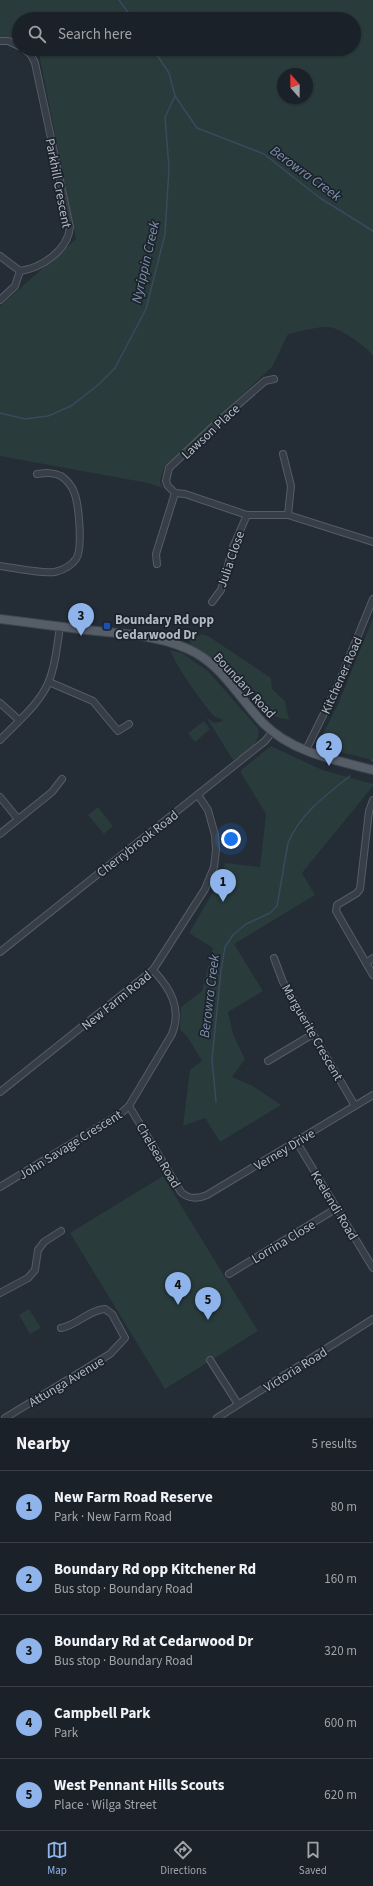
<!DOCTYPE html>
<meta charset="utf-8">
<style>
:root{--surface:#1b2128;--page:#242930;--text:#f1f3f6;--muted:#a0a3a8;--line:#393e45;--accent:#8fb3eb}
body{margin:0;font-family:"Source Sans 3",sans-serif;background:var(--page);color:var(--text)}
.compass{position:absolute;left:277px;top:68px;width:36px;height:36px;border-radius:50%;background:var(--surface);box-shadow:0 1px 3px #0004;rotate:339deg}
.you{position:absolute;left:231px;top:839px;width:14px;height:14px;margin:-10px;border:3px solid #fff;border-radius:50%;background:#1a73e8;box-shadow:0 0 0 6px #1a73e833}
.badge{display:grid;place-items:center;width:26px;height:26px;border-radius:50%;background:var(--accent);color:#111;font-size:13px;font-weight:700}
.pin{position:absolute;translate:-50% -33px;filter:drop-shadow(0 1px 2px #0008)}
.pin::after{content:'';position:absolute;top:21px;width:14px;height:12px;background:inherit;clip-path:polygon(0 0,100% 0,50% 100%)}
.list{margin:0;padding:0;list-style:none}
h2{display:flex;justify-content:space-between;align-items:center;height:52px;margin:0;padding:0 16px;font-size:17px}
h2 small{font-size:13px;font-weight:400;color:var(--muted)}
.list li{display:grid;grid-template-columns:26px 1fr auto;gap:12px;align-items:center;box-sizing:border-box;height:72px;padding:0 16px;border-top:1px solid var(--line)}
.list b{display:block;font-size:15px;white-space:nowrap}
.list p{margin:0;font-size:13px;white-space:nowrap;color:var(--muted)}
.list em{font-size:13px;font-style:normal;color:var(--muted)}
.icon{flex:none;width:22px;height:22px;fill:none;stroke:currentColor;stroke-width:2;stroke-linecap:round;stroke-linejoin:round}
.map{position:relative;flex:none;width:373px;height:1418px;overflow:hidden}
.search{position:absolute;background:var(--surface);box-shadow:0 1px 3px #0004;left:12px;right:12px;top:12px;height:44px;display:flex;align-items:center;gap:10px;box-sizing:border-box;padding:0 14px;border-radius:22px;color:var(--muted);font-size:15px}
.sheet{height:412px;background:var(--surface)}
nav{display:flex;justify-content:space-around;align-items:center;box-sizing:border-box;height:56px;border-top:1px solid var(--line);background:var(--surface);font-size:11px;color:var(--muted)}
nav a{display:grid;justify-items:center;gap:2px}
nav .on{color:var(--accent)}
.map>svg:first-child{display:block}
</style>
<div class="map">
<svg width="373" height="1418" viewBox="0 0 373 1418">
<rect width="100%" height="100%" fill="#242c36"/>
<g fill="#293b3b" fill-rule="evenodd">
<path d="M0 0H373V356C367 347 340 328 329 327 320 326 298 332 288 334L272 367 164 468 160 482 163 488 148 483 0 456V306L76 239 38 49H354V19H19V42L0 41ZM283 74H307V98H283Z"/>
<path d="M373 618V760L319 747V742L339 702Z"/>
<path d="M202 634 208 636 271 678 272 689 285 701 289 720C286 719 282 719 279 718 265 713 266 693 245 693L241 686 191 645 190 640Z"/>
<path d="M170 650 182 653 208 671 258 728C262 745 246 752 233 760L206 717 214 723 223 721 222 719C219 718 216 718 214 716 202 703 176 666 170 650Z"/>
<path d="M204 721 210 729 195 742 188 733Z"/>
<path d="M271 746 322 770 373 784V786L302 873 315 895 234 944 263 991 228 1012 233 1034 245 1059 232 1077 253 1086 281 1105 220 1142 205 1118 183 1126 190 1070 202 1061 187 1036 180 1030 181 1007 202 991 213 948 189 933 217 885 223 872 225 873 227 869 224 867 225 863 260 867 266 814 241 773V770Z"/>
<path d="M98 807 113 826 104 834 88 815Z"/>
<path d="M163 1176 258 1331 165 1389 70 1233Z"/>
<path d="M29 1309 41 1328 30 1334 19 1315Z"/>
</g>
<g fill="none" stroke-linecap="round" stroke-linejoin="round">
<g stroke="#3b495d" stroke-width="1.5">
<path d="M119 0 133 19"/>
<path d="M153 49 169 73 175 96 197 128 264 154 320 198 373 231"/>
<path d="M0 413 25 419 48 416 71 406 98 385 115 368 146 309 165 234 169 168 165 117 175 96"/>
<path d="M372 761 373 759"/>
<path d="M216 1102 212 1059 221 971 225 947 233 935 246 924 270 913 277 906 288 843C300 814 326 795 350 776"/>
</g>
<defs>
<g id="minor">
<path d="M0 41H8L19 46"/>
<path d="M0 256 20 271C42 268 68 250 70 227L35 63 31 55 24 49"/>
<path d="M0 300 15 286 20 271"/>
<path d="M283 454 291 486 288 515"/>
<path d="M175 493 185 494 247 515H288L373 542"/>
<path d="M175 493 168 486 166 481 169 468 219 421 265 381 274 379"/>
<path d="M157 564 156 554 175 493"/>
<path d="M0 566C14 568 43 574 55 572 63 570 71 566 76 559 83 549 79 504 74 492 72 486 66 479 61 476 53 472 45 473 37 474"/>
<path d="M212 602 221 590 233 547 247 515"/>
<path d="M49 682 93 701 118 731 129 724"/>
<path d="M0 703 19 720"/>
<path d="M0 740C17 722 40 704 49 681 56 664 57 645 60 627"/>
<path d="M306 750 337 687 373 599"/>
<path d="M0 797 18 819"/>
<path d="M373 800 369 811 360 889 357 893 337 905 336 911 373 975"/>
<path d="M0 834 52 792 62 779"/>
<path d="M0 952 265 741 273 731"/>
<path d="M274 958 283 982 355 1106"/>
<path d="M366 963 373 958"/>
<path d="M268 1061 313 1034"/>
<path d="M0 1092 153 970 205 889 214 867 216 850 215 835 208 810 198 795"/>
<path d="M129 1106 181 1192C188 1199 198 1199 207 1195L373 1095"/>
<path d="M296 1141 373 1268"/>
<path d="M0 1187 120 1114 129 1106 172 1034C182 1009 171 989 153 970"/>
<path d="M229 1274 337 1208"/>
<path d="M0 1293 28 1278 35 1270 38 1250 44 1242 61 1231"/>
<path d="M210 1360 238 1404"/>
<path d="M5 1418 110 1354 125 1338 112 1314 105 1309C89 1310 77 1325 61 1328"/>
<path d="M217 1418 373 1319"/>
</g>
<path id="major" d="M0 619C29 623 58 626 87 630 124 634 163 635 196 653 224 669 241 700 263 723 291 752 335 760 373 770"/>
</defs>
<use href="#minor" stroke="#555c65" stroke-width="8"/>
<use href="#major" stroke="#404750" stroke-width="10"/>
<use href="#minor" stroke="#373e47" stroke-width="6"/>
<use href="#major" stroke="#555d67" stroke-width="8"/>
</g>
<rect fill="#1a4fb4" stroke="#1c232c" stroke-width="1.5" x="103" y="622" width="8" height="8" rx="2"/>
<g text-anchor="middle" stroke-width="3.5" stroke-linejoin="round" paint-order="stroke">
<g font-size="13" fill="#b2b9c3" stroke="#1c232c">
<text transform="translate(59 183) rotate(79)" y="5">Parkhill Crescent</text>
<text transform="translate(210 431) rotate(-43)" y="5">Lawson Place</text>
<text transform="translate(230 559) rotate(-71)" y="5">Julia Close</text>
<text transform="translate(341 675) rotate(-66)" y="5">Kitchener Road</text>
<text transform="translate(245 685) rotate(47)" y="5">Boundary Road</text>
<text transform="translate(137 843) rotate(-38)" y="5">Cherrybrook Road</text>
<text transform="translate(116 1000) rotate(-39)" y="5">New Farm Road</text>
<text transform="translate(313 1032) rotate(60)" y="5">Marguerite Crescent</text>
<text transform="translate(70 1144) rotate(-32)" y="5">John Savage Crescent</text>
<text transform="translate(284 1149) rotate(-31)" y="5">Verney Drive</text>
<text transform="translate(159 1155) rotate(59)" y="5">Chelsea Road</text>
<text transform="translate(335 1205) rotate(59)" y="5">Keelendi Road</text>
<text transform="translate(283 1241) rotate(-31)" y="5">Lorrina Close</text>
<text transform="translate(295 1369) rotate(-32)" y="5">Victoria Road</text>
<text transform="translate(66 1381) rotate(-31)" y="5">Attunga Avenue</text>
</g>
<g font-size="13" font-weight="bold" fill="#b2b9c3" stroke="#1c232c" text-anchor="start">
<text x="115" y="624">Boundary Rd opp<tspan x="115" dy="15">Cedarwood Dr</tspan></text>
</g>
<g font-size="14" font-style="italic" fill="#7d8fa8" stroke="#1c232c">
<text transform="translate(306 173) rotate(36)" y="5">Berowra Creek</text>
<text transform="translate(145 262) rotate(-77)" y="5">Nyrippin Creek</text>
<text transform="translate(209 996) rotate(-83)" y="5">Berowra Creek</text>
</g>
</g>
</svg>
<svg class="compass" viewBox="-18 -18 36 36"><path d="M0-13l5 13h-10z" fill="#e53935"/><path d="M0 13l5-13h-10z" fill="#a0a3a8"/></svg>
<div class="you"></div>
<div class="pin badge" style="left:223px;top:902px">1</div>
<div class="pin badge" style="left:329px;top:766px">2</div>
<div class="pin badge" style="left:81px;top:636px">3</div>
<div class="pin badge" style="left:178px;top:1305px">4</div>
<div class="pin badge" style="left:208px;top:1320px">5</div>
<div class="search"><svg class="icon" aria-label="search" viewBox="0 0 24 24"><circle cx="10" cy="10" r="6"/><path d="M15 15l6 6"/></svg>Search here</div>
</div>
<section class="sheet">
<h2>Nearby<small>5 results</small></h2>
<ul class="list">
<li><span class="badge">1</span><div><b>New Farm Road Reserve</b><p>Park · New Farm Road</p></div><em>80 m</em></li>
<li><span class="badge">2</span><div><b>Boundary Rd opp Kitchener Rd</b><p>Bus stop · Boundary Road</p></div><em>160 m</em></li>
<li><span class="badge">3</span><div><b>Boundary Rd at Cedarwood Dr</b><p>Bus stop · Boundary Road</p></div><em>320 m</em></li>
<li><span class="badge">4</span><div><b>Campbell Park</b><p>Park</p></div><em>600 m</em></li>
<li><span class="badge">5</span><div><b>West Pennant Hills Scouts</b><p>Place · Wilga Street</p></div><em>620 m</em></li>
</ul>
</section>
<nav>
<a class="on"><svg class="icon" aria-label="map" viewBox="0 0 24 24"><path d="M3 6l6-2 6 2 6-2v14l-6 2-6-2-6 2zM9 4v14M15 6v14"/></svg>Map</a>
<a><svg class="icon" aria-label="directions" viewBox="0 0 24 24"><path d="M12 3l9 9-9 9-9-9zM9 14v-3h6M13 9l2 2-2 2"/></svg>Directions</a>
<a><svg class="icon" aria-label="saved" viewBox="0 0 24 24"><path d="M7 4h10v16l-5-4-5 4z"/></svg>Saved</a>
</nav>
